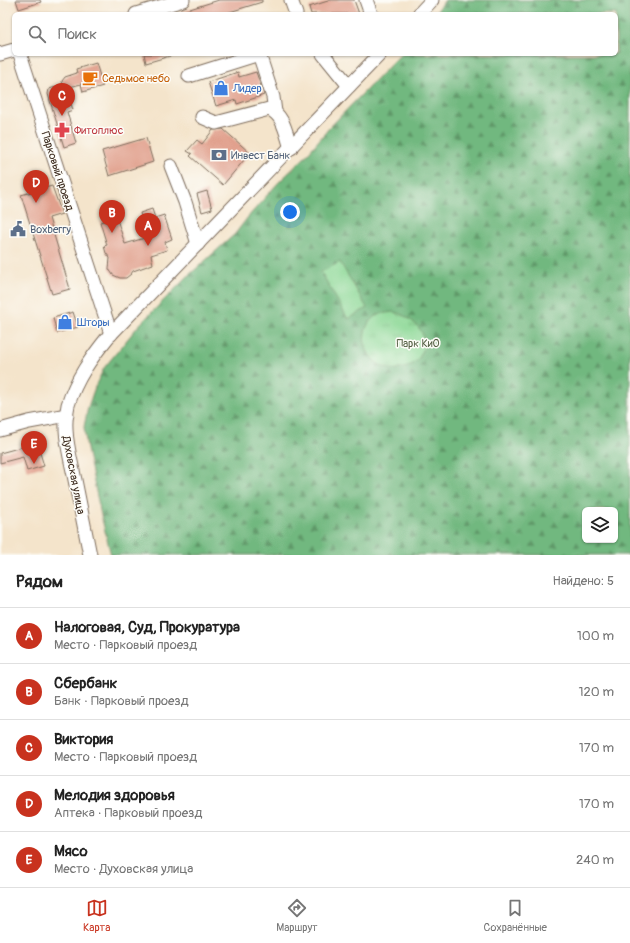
<!DOCTYPE html>
<html lang="ru">
<meta charset="utf-8">
<style>
:root{--surface:#fff;--page:#f6f6f6;--text:#222;--muted:#767676;--line:#e0e0e0;--accent:#c8321e}
body{margin:0;font-family:Pangolin,sans-serif;background:var(--page);color:var(--text)}
.controls{position:absolute;right:12px;bottom:12px;display:grid;overflow:hidden;border-radius:6px;box-shadow:0 1px 3px #0004}
.controls button{width:36px;height:36px;display:grid;place-items:center;padding:0;border:0;border-bottom:1px solid var(--line);background:var(--surface);color:var(--text);font:20px sans-serif}
.you{position:absolute;left:290px;top:212px;width:14px;height:14px;margin:-10px;border:3px solid #fff;border-radius:50%;background:#1a73e8;box-shadow:0 0 0 6px #1a73e833}
.badge{display:grid;place-items:center;width:26px;height:26px;border-radius:50%;background:var(--accent);color:#fff;font-size:13px;font-weight:700}
.pin{position:absolute;translate:-50% -33px;filter:drop-shadow(0 1px 2px #0008)}
.pin::after{content:'';position:absolute;top:21px;width:14px;height:12px;background:inherit;clip-path:polygon(0 0,100% 0,50% 100%)}
.list{margin:0;padding:0;list-style:none}
h2{display:flex;justify-content:space-between;align-items:center;height:52px;margin:0;padding:0 16px;font-size:17px}
h2 small{font-size:13px;font-weight:400;color:var(--muted)}
.list li{display:grid;grid-template-columns:26px 1fr auto;gap:12px;align-items:center;box-sizing:border-box;height:56px;padding:0 16px;border-top:1px solid var(--line)}
.list b{display:block;font-size:15px;white-space:nowrap}
.list p{margin:0;font-size:13px;white-space:nowrap;color:var(--muted)}
.list em{font-size:13px;font-style:normal;color:var(--muted)}
.icon{flex:none;width:22px;height:22px;fill:none;stroke:currentColor;stroke-width:2;stroke-linecap:round;stroke-linejoin:round}
.map{position:relative;flex:none;width:630px;height:555px;overflow:hidden}
.search{position:absolute;background:var(--surface);box-shadow:0 1px 3px #0004;left:12px;right:12px;top:12px;height:44px;display:flex;align-items:center;gap:10px;box-sizing:border-box;padding:0 14px;border-radius:6px;color:var(--muted);font-size:15px}
.sheet{height:332px;background:var(--surface)}
nav{display:flex;justify-content:space-around;align-items:center;box-sizing:border-box;height:56px;border-top:1px solid var(--line);background:var(--surface);font-size:11px;color:var(--muted)}
nav a{display:grid;justify-items:center;gap:2px}
nav .on{color:var(--accent)}
.map>svg:first-child{display:block}
</style>
<div class="map">
<svg width="630" height="555" viewBox="0 0 630 555">
<defs>
<pattern id="forest-firs" width="22" height="20" patternUnits="userSpaceOnUse"><rect width="22" height="20" fill="#71b87f"/><path d="M5 1l3.5 6h-7zM16 11l3.5 6h-7z" fill="#5e9667"/></pattern>
<pattern id="park-tufts" width="24" height="20" patternUnits="userSpaceOnUse"><rect width="24" height="20" fill="#8cd896"/><path d="M3 7l-1-3M5 7V3M7 7l1-3M15 17l-1-3M17 17v-4M19 17l1-3" fill="none" stroke="#7aba81"/></pattern>
</defs>
<rect width="100%" height="100%" fill="#fdfcf7"/>
<filter id="ink" filterUnits="userSpaceOnUse"><feTurbulence type="fractalNoise" baseFrequency=".025" numOctaves="2"/><feDisplacementMap in="SourceGraphic" scale="8" xChannelSelector="R" yChannelSelector="G"/><feConvolveMatrix kernelMatrix="1 2 1 2 8 2 1 2 1" color-interpolation-filters="sRGB"/></filter>
<filter id="wash" filterUnits="userSpaceOnUse"><feTurbulence type="fractalNoise" baseFrequency=".012" numOctaves="4" result="noise"/><feDisplacementMap in="SourceGraphic" scale="16" xChannelSelector="R" yChannelSelector="G"/><feGaussianBlur stdDeviation="0.9" result="paint"/><feColorMatrix in="noise" values="0 0 0 0 0 0 0 0 0 0 0 0 0 0 0 0 0 1.4 0 .05"/><feComposite in="paint" operator="in"/></filter>
<g filter="url(#wash)">
<rect width="100%" height="100%" fill="#f4e4cb"/>
<path fill="url(#forest-firs)" stroke="#56714e" fill-rule="evenodd" d="M445 0H630V555H111L101 515 87 449 84 427 88 407 95 387 104 368 139 325 188 276 235 234 248 217 278 183 304 158 330 127 401 54H616V14H435ZM585 510H615V540H585Z"/>
<path fill="url(#park-tufts)" stroke="#64815a" d="M394 312C416 318 434 338 418 359 413 365 407 368 399 369 371 373 352 336 374 317 379 313 388 313 394 312Z"/>
<path fill="#8cd896" stroke="#64815a" d="M340 262 367 308 348 319 321 272Z"/>
<g id="blocks">
<g fill="#e1a08d">
<path d="M16 0H40L41 2 19 9Z"/>
<path d="M219 0H262V2L223 14H180V12Z"/>
<path d="M331 0H354L359 14H311L309 7Z"/>
<path d="M144 54H170V56L146 63Z"/>
<path d="M96 63 103 86 83 92 81 84 66 88 73 110 67 112 76 143 64 147 48 94 49 89 63 85 62 81 65 77 77 73 76 69Z"/>
<path d="M238 72 239 77 256 72 264 95 237 104 236 100 216 106 208 82Z"/>
<path d="M223 129 250 153 223 185 190 156 192 154 187 151 197 140 202 144 213 130Z"/>
<path d="M146 138 153 162 109 176 102 151Z"/>
<path d="M52 186 62 214 49 218 70 289 52 294 21 195Z"/>
<path d="M207 191 212 209 202 212 197 194Z"/>
<path d="M152 209 155 218 164 215 172 239 165 242 167 250 151 255 153 264 133 271 131 274 126 278H120L113 275 109 269 110 258 106 253 104 246 107 245 100 222 107 220 106 215 115 213 125 244 151 236 147 220 143 221 140 213Z"/>
<path d="M73 312 78 327 57 333 53 318Z"/>
<path d="M37 443 44 466 27 471 23 457 0 463V453Z"/>
</g>
</g>
</g>
<g filter="url(#ink)">
<use href="#blocks" fill-opacity="0" stroke="#7c6b5b" stroke-width="1"/>
<g fill="none" stroke-linecap="round" stroke-linejoin="round">
<defs>
<g id="minor">
<path d="M291 0 296 14"/>
<path d="M366 0 371 14"/>
<path d="M136 14 183 0"/>
<path d="M419 14 432 0"/>
<path d="M0 54 14 50"/>
<path d="M20 54 111 334"/>
<path d="M259 54 273 97 275 112"/>
<path d="M323 54 349 86"/>
<path d="M189 76 259 54"/>
<path d="M202 117 216 123 269 109C284 115 286 134 291 148"/>
<path d="M171 166 185 202 198 244"/>
<path d="M0 430 29 422 67 415"/>
<path d="M90 555C85 530 80 505 75 480 70 456 62 430 68 405 76 379 91 358 108 337L380 54"/>
</g>
</defs>
<use href="#minor" stroke="#7c6b5b" stroke-width="15"/>
<use href="#minor" stroke="#fff" stroke-width="13"/>
</g>
</g>
<defs>
<symbol id="cafe-bare" viewBox="-9 -9 18 18"><path d="M-5.5-4.5H6V0H3Q3 3.5 0 3.5H-2.5Q-5.5 3.5-5.5 0ZM3-3.2v2h1.7v-2ZM-6 4.5H4V6H-6Z" fill="#e8710a" stroke="#fdfcf7" stroke-width="2.5" paint-order="stroke"/></symbol>
<symbol id="shop-bare" viewBox="-9 -9 18 18"><path d="M-5-2.5h2.3a2.7 3.5 0 0 1 5.4 0H5L5.5 6h-11ZM-1.5-2.5h3a1.5 2.3 0 0 0-3 0Z" fill="#3f7fe0" stroke="#fdfcf7" stroke-width="2.5" paint-order="stroke"/></symbol>
<symbol id="pharmacy-bare" viewBox="-9 -9 18 18"><path d="M-2-6h4v4h4v4h-4v4h-4v-4h-4v-4h4Z" fill="#e0444e" stroke="#fdfcf7" stroke-width="2.5" paint-order="stroke"/></symbol>
<symbol id="bank-bare" viewBox="-9 -9 18 18"><path d="M-6-4H6V4H-6ZM0-2.3a2.3 2.3 0 1 0 0 4.6a2.3 2.3 0 1 0 0-4.6Z" fill="#5c6f8a" stroke="#fdfcf7" stroke-width="2.5" paint-order="stroke"/></symbol>
<symbol id="civic-bare" viewBox="-9 -9 18 18"><path d="M-.6-6.5H3V-4.5H.6V-3L4-1V1h2V6H-6V1h2V-1L-.6-3ZM-1.2 2.5V6h2.4V2.5Z" fill="#5c6f8a" stroke="#fdfcf7" stroke-width="2.5" paint-order="stroke"/></symbol>
</defs>
<g fill-rule="evenodd">
<use href="#cafe-bare" x="79" y="67" width="22" height="22"/>
<use href="#shop-bare" x="210" y="77" width="22" height="22"/>
<use href="#pharmacy-bare" x="51" y="119" width="22" height="22"/>
<use href="#bank-bare" x="208" y="144" width="22" height="22"/>
<use href="#civic-bare" x="7" y="218" width="22" height="22"/>
<use href="#shop-bare" x="54" y="311" width="22" height="22"/>
</g>
<g text-anchor="middle" stroke-width="3" stroke-linejoin="round" paint-order="stroke">
<g font-size="11" fill="#c56008" stroke="#fdfcf7" text-anchor="start">
<text x="102" y="82">Седьмое небо</text>
</g>
<g font-size="11" fill="#366cbe" stroke="#fdfcf7" text-anchor="start">
<text x="233" y="92">Лидер</text>
<text x="77" y="326">Шторы</text>
</g>
<g font-size="11" fill="#be3a42" stroke="#fdfcf7" text-anchor="start">
<text x="74" y="134">Фитоплюс</text>
</g>
<g font-size="11" fill="#4e5e75" stroke="#fdfcf7" text-anchor="start">
<text x="231" y="159">Инвест Банк</text>
<text x="30" y="233">Boxberry</text>
</g>
<g font-size="11" fill="#3b2a1e" stroke="#fdfcf7">
<text transform="translate(58 171) rotate(72)" y="4">Парковый проезд</text>
<text transform="translate(74 475) rotate(79)" y="4">Духовская улица</text>
</g>
<g font-size="11" fill="#535e42" stroke="#fdfcf7">
<text x="418" y="347">Парк КиО</text>
</g>
</g>
</svg>
<div class="controls">
<button><svg class="icon" aria-label="layers" viewBox="0 0 24 24"><path d="M12 4l9 5-9 5-9-5zM3 14l9 5 9-5"/></svg></button>
</div>
<div class="you"></div>
<div class="pin badge" style="left:148px;top:246px">A</div>
<div class="pin badge" style="left:112px;top:233px">B</div>
<div class="pin badge" style="left:62px;top:116px">C</div>
<div class="pin badge" style="left:36px;top:203px">D</div>
<div class="pin badge" style="left:34px;top:464px">E</div>
<div class="search"><svg class="icon" aria-label="search" viewBox="0 0 24 24"><circle cx="10" cy="10" r="6"/><path d="M15 15l6 6"/></svg>Поиск</div>
</div>
<section class="sheet">
<h2>Рядом<small>Найдено: 5</small></h2>
<ul class="list">
<li><span class="badge">A</span><div><b>Налоговая, Суд, Прокуратура</b><p>Место · Парковый проезд</p></div><em>100 m</em></li>
<li><span class="badge">B</span><div><b>Сбербанк</b><p>Банк · Парковый проезд</p></div><em>120 m</em></li>
<li><span class="badge">C</span><div><b>Виктория</b><p>Место · Парковый проезд</p></div><em>170 m</em></li>
<li><span class="badge">D</span><div><b>Мелодия здоровья</b><p>Аптека · Парковый проезд</p></div><em>170 m</em></li>
<li><span class="badge">E</span><div><b>Мясо</b><p>Место · Духовская улица</p></div><em>240 m</em></li>
</ul>
</section>
<nav>
<a class="on"><svg class="icon" aria-label="map" viewBox="0 0 24 24"><path d="M3 6l6-2 6 2 6-2v14l-6 2-6-2-6 2zM9 4v14M15 6v14"/></svg>Карта</a>
<a><svg class="icon" aria-label="directions" viewBox="0 0 24 24"><path d="M12 3l9 9-9 9-9-9zM9 14v-3h6M13 9l2 2-2 2"/></svg>Маршрут</a>
<a><svg class="icon" aria-label="saved" viewBox="0 0 24 24"><path d="M7 4h10v16l-5-4-5 4z"/></svg>Сохранённые</a>
</nav>
